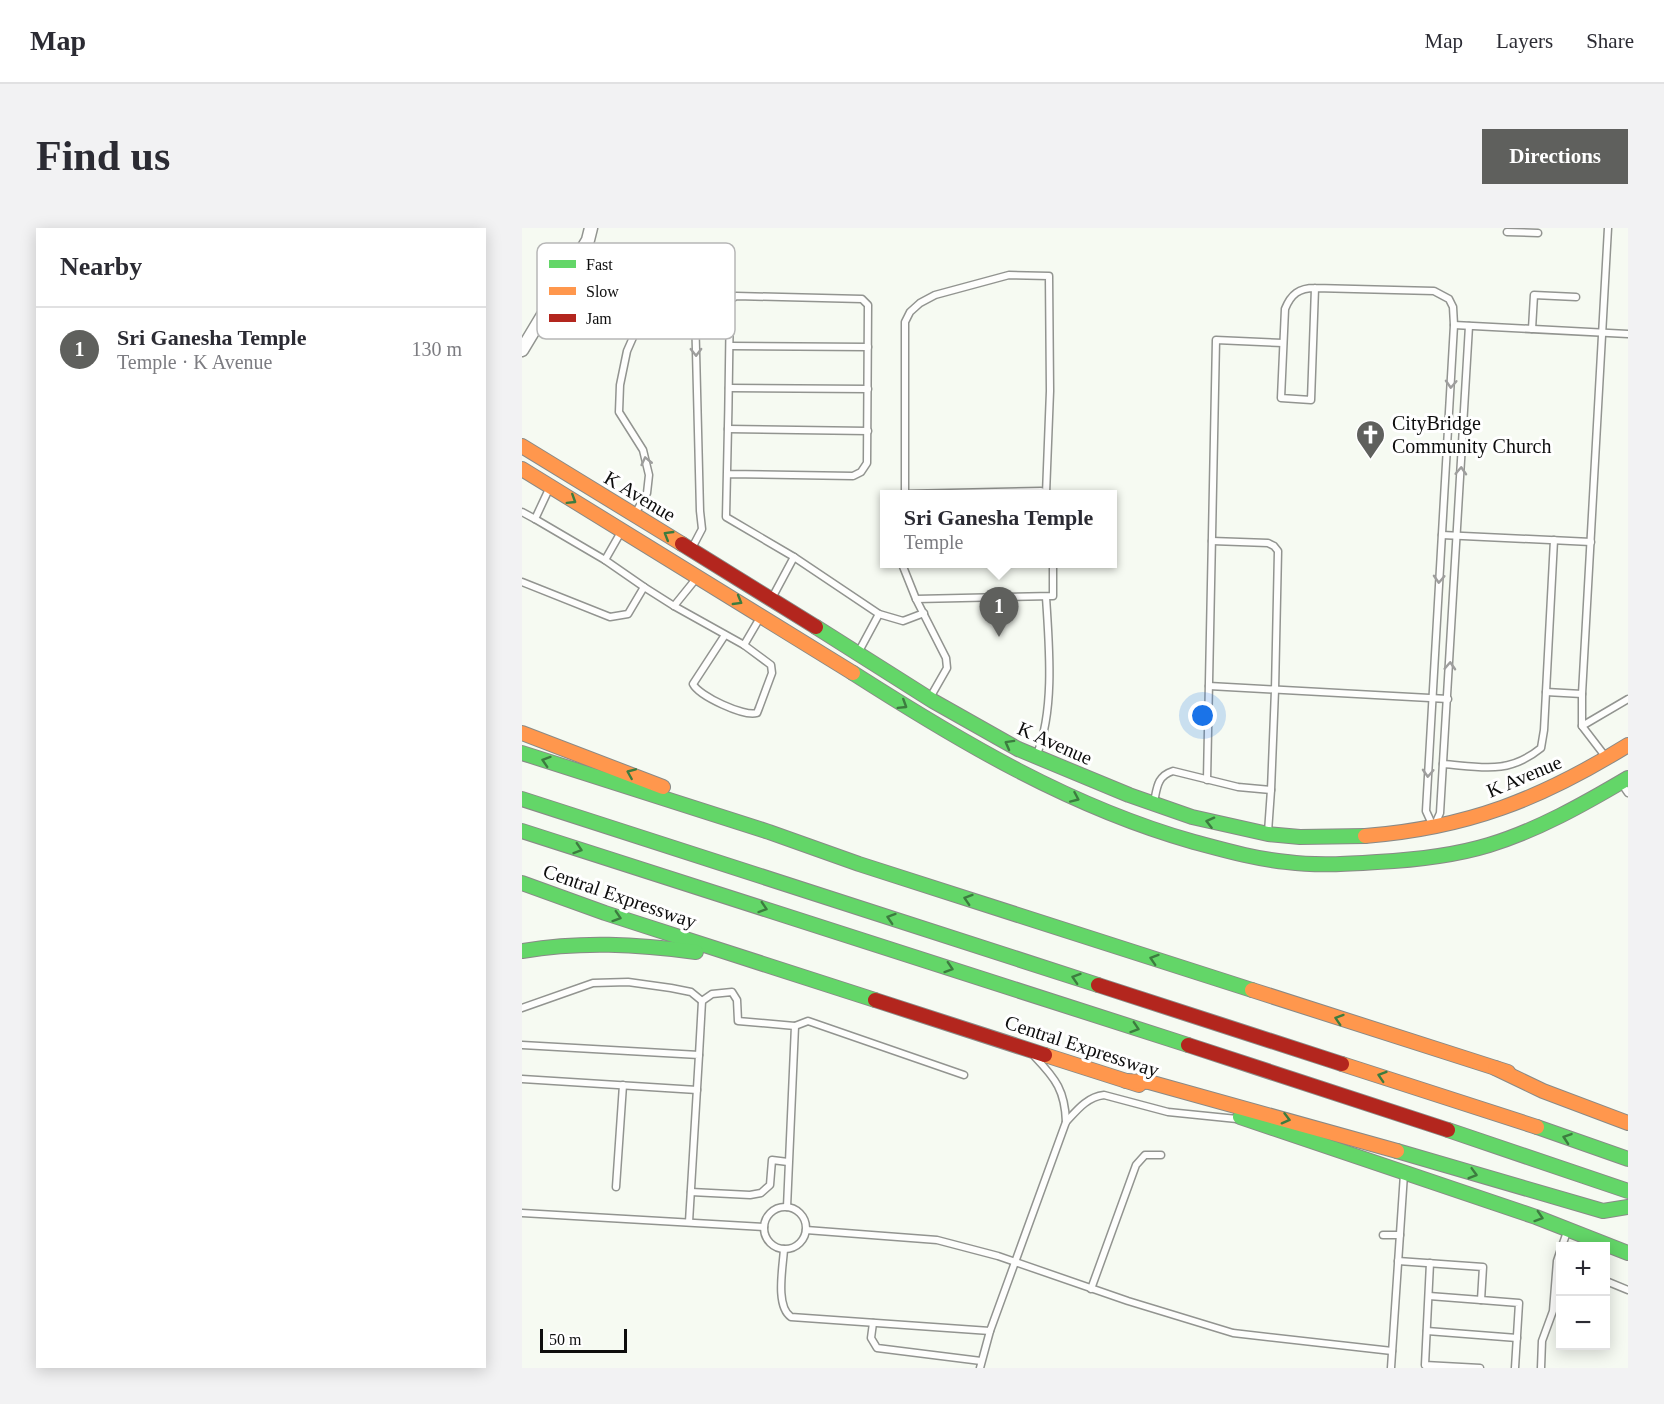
<!DOCTYPE html>
<meta charset="utf-8">
<style>
:root{--surface:#fff;--page:#f2f2f3;--text:#2b2b33;--muted:#7c7c81;--line:#e1e1e2;--accent:#5f605d}
body{margin:0;font-family:"Times New Roman",serif;background:var(--page);color:var(--text)}
.controls{position:absolute;right:18px;bottom:18px;display:grid;overflow:hidden;border-radius:0px;box-shadow:0 3px 15px #0003}
.controls button{width:54px;height:54px;display:grid;place-items:center;padding:0;border:0;border-bottom:2px solid var(--line);background:var(--surface);color:var(--text);font:30px sans-serif}
.scale{position:absolute;left:18px;bottom:15px;width:87px;box-sizing:border-box;padding-left:6px;border:3px solid #0d0d0d;border-top:0;font-size:16px;line-height:21px;white-space:nowrap;color:#0d0d0d;-webkit-text-stroke:4px #fff;paint-order:stroke}
.you{position:absolute;left:681px;top:488px;width:21px;height:21px;margin:-15px;border:4px solid #fff;border-radius:50%;background:#1a73e8;box-shadow:0 0 0 9px #1a73e833}
.badge{display:grid;place-items:center;width:39px;height:39px;border-radius:50%;background:var(--accent);color:#fff;font-size:20px;font-weight:700}
.pin{position:absolute;translate:-50% -50px;filter:drop-shadow(0 2px 3px #0008)}
.pin::after{content:'';position:absolute;top:32px;width:21px;height:18px;background:inherit;clip-path:polygon(0 0,100% 0,50% 100%)}
.popup{position:absolute;left:358px;top:262px;width:237px;height:78px;box-sizing:border-box;display:grid;place-content:center;border-radius:0px;background:var(--surface);filter:drop-shadow(0 2px 4px #0005);font-size:20px;white-space:nowrap;color:var(--muted)}
.popup b{font-size:22px;color:var(--text)}
.popup::after{content:'';position:absolute;left:50%;top:100%;margin-left:-12px;border:12px solid transparent;border-top-color:var(--surface)}
.list{margin:0;padding:0;list-style:none}
h2{display:flex;justify-content:space-between;align-items:center;height:78px;margin:0;padding:0 24px;font-size:26px}
h2 small{font-size:20px;font-weight:400;color:var(--muted)}
.list li{display:grid;grid-template-columns:39px 1fr auto;gap:18px;align-items:center;box-sizing:border-box;height:84px;padding:0 24px;border-top:2px solid var(--line)}
.list b{display:block;font-size:22px;white-space:nowrap}
.list p{margin:0;font-size:20px;white-space:nowrap;color:var(--muted)}
.list em{font-size:20px;font-style:normal;color:var(--muted)}
.map{position:relative;flex:none;width:1106px;height:1140px;overflow:hidden;border-radius:0px}
header{display:flex;align-items:center;gap:36px;box-sizing:border-box;height:84px;padding:0 30px;background:var(--surface);border-bottom:2px solid var(--line)}
header strong{font-size:28px}
nav{display:flex;gap:33px;margin-inline-start:auto;font-size:21px}
.intro{display:flex;align-items:center;justify-content:space-between;box-sizing:border-box;height:144px;padding:0 36px}
h1{margin:0;font-size:42px}
.button{padding:15px 27px;border-radius:0px;background:var(--accent);color:#fff;font-size:21px;font-weight:700}
main{display:flex;gap:36px;padding:0 36px}
aside{flex:1;background:var(--surface);border-radius:0px;box-shadow:0 3px 15px #0003}
.map>svg:first-child{display:block}
</style>
<header>
<strong>Map</strong>
<nav><a>Map</a><a>Layers</a><a>Share</a></nav>
</header>
<div class="intro"><h1>Find us</h1><a class="button">Directions</a></div>
<main>
<aside>
<h2>Nearby<small></small></h2>
<ul class="list">
<li><span class="badge">1</span><div><b>Sri Ganesha Temple</b><p>Temple · K Avenue</p></div><em>130 m</em></li>
</ul>
</aside>
<div class="map">
<svg width="1106" height="1140" viewBox="0 0 1106 1140">
<rect width="100%" height="100%" fill="#f6faf2"/>
<g fill="none" stroke-linecap="round" stroke-linejoin="round">
<defs>
<g id="lane">
<path d="M985 4 1016 5"/>
<path d="M793 60 789 172 759 170 763 81C769 66 777 60 793 60L912 63 927 71 931 79 932 97 904 583 910 596"/>
<path d="M932 97 1106 106"/>
<path d="M1010 101 1012 67 1054 69"/>
<path d="M208 118 346 119"/>
<path d="M207 160 346 161"/>
<path d="M206 201 346 203"/>
<path d="M205 246 331 248 339 244 345 235 346 77 340 71 214 68 208 72C207 144 206 217 204 289L272 329 250 370"/>
<path d="M27 261 13 291 83 332"/>
<path d="M383 265V94L388 84 398 75 413 67 487 47 527 48 528 163 524 266"/>
<path d="M383 266 519 263 523 266"/>
<path d="M0 284 13 291"/>
<path d="M114 284 125 265 127 247 121 222 97 184 98 157 105 123 127 73 138 60 156 59 165 66 173 83 178 283 180 301 170 320"/>
<path d="M920 307 1069 314"/>
<path d="M690 313 746 315 752 318 756 323 753 462 749 562 746 604"/>
<path d="M272 329 357 386 336 425"/>
<path d="M380 336 394 371 424 430 425 440 409 468"/>
<path d="M0 354 88 389 106 386 122 359 83 332 99 304"/>
<path d="M122 359 152 378 173 352"/>
<path d="M394 371 531 368V336"/>
<path d="M152 378 222 417 239 388"/>
<path d="M357 386 381 393 402 385"/>
<path d="M203 407 171 456C177 468 222 489 235 485L237 480 250 445 249 437 222 417"/>
<path d="M687 458 926 471"/>
<path d="M1024 464 1060 466"/>
<path d="M1060 498 1106 471"/>
<path d="M515 526C533 481 527 417 524 369"/>
<path d="M1083 528 1060 498V466L1086 0"/>
<path d="M921 536C959 539 986 547 1019 520L1022 502 1032 312"/>
<path d="M685 552 694 112 761 115"/>
<path d="M1099 555 1106 565"/>
<path d="M632 574C635 560 635 548 651 543L716 559 749 562"/>
<path d="M914 594 918 585 947 98"/>
<path d="M0 780 71 755 106 754 149 760 169 764 180 773"/>
<path d="M273 798 286 793 442 847"/>
<path d="M0 817 177 827 167 994"/>
<path d="M177 827 180 773 190 766 210 764 215 772 216 793 273 798 265 979"/>
<path d="M513 829C534 851 543 863 544 894"/>
<path d="M0 851 175 862"/>
<path d="M94 959 101 857"/>
<path d="M169 964 228 967 239 965 248 957 250 932 266 934"/>
<circle cx="263" cy="1000" r="21"/>
<path d="M0 985 242 999"/>
<path d="M284 1002 415 1012 476 1028 606 1073 711 1105 870 1123"/>
<path d="M861 1007H878"/>
<path d="M1040 1018 1045 1004"/>
<path d="M262 1021C261 1039 253 1078 269 1089L468 1103 544 894C555 882 565 869 582 867L646 884 715 891"/>
<path d="M876 1033 961 1039 959 1072 997 1075 993 1140"/>
<path d="M908 1035 903 1137 958 1140"/>
<path d="M1084 1053 1106 1062"/>
<path d="M569 1061 614 937 623 927H639"/>
<path d="M907 1068 959 1072"/>
<path d="M351 1095 349 1110 355 1120 459 1133"/>
<path d="M905 1103 995 1110"/>
<path d="M458 1140 468 1103"/>
<path d="M869 1140 882 946"/>
<path d="M1019 1140 1020 1113 1031 1083 1035 1033 1038 1024"/>
</g>
<path id="street" d="M0 122 66 12 69 0"/>
<g id="fast">
<path d="M294 399 411 473 496 521 607 567 670 589 746 606 778 609 843 608"/>
<path d="M331 445C439 514 548 579 672 614 702 622 733 631 765 634 795 638 825 636 855 634 893 632 931 628 967 617 1016 602 1062 576 1106 550"/>
<path d="M0 525 247 604 337 636 730 762"/>
<path d="M0 571 576 757"/>
<path d="M0 603 666 817"/>
<path d="M0 655 83 685 353 772"/>
<path d="M0 723C59 713 115 716 174 724"/>
<path d="M718 889 1014 989 1106 1025"/>
<path d="M1015 899 1106 931"/>
<path d="M926 902 1106 963"/>
<path d="M875 923 1081 983 1106 979"/>
</g>
<g id="slow">
<path d="M0 218 160 316"/>
<path d="M0 241 331 445"/>
<path d="M0 505 141 559"/>
<path d="M843 608C945 600 1019 571 1106 517"/>
<path d="M730 762 986 844"/>
<path d="M523 827 617 857"/>
<path d="M820 836 1015 899"/>
<path d="M973 840 1021 863 1106 895"/>
<path d="M604 853 627 854 875 923"/>
</g>
<g id="jam">
<path d="M160 316 294 399"/>
<path d="M576 757 820 836"/>
<path d="M353 772 523 827"/>
<path d="M666 817 926 902"/>
</g>
</defs>
<use href="#lane" stroke="#929490" stroke-width="9"/>
<use href="#street" stroke="#929490" stroke-width="15"/>
<use href="#fast" stroke="#898a87" stroke-width="16"/>
<use href="#slow" stroke="#898a87" stroke-width="16"/>
<use href="#jam" stroke="#898a87" stroke-width="16"/>
<use href="#lane" stroke="#fefefd" stroke-width="6"/>
<use href="#street" stroke="#fefefd" stroke-width="12"/>
<use href="#fast" stroke="#63d668" stroke-width="14"/>
<use href="#slow" stroke="#ff974d" stroke-width="14"/>
<use href="#jam" stroke="#b3261e" stroke-width="14"/>
</g>
<defs><path id="oneway-chevron" d="M-2-3.5L2.5 0L-2 3.5" fill="none" stroke-width="1.6" stroke-linecap="round" stroke-linejoin="round" transform="scale(1.5)"/></defs>
<g stroke="#9e9e9d">
<use href="#oneway-chevron" transform="translate(174 124) rotate(89)"/>
<use href="#oneway-chevron" transform="translate(929 156) rotate(93)"/>
<use href="#oneway-chevron" transform="translate(124 233) rotate(-103)"/>
<use href="#oneway-chevron" transform="translate(939 243) rotate(-87)"/>
<use href="#oneway-chevron" transform="translate(917 351) rotate(93)"/>
<use href="#oneway-chevron" transform="translate(928 438) rotate(-87)"/>
<use href="#oneway-chevron" transform="translate(906 545) rotate(93)"/>
</g>
<g stroke="#3c7c3f">
<use href="#oneway-chevron" transform="translate(50 272) rotate(32)"/>
<use href="#oneway-chevron" transform="translate(146 307) rotate(-149)"/>
<use href="#oneway-chevron" transform="translate(216 373) rotate(30)"/>
<use href="#oneway-chevron" transform="translate(381 477) rotate(32)"/>
<use href="#oneway-chevron" transform="translate(487 516) rotate(-151)"/>
<use href="#oneway-chevron" transform="translate(24 533) rotate(-162)"/>
<use href="#oneway-chevron" transform="translate(109 545) rotate(-157)"/>
<use href="#oneway-chevron" transform="translate(553 570) rotate(24)"/>
<use href="#oneway-chevron" transform="translate(688 594) rotate(-166)"/>
<use href="#oneway-chevron" transform="translate(56 621) rotate(18)"/>
<use href="#oneway-chevron" transform="translate(446 671) rotate(-162)"/>
<use href="#oneway-chevron" transform="translate(241 680) rotate(18)"/>
<use href="#oneway-chevron" transform="translate(95 689) rotate(18)"/>
<use href="#oneway-chevron" transform="translate(369 690) rotate(-162)"/>
<use href="#oneway-chevron" transform="translate(632 731) rotate(-162)"/>
<use href="#oneway-chevron" transform="translate(427 740) rotate(18)"/>
<use href="#oneway-chevron" transform="translate(554 750) rotate(-162)"/>
<use href="#oneway-chevron" transform="translate(817 791) rotate(-162)"/>
<use href="#oneway-chevron" transform="translate(613 800) rotate(18)"/>
<use href="#oneway-chevron" transform="translate(860 848) rotate(-162)"/>
<use href="#oneway-chevron" transform="translate(764 891) rotate(15)"/>
<use href="#oneway-chevron" transform="translate(1045 910) rotate(-161)"/>
<use href="#oneway-chevron" transform="translate(951 946) rotate(16)"/>
<use href="#oneway-chevron" transform="translate(1017 989) rotate(18)"/>
</g>
<defs>
<symbol id="church-pin" viewBox="-11 -11 22 30"><path d="M0 17L-7.5 6A9.5 9.5 0 1 1 7.5 6Z" fill="#5f605d" stroke="#fff"/><path d="M-1.2-6h2.4v3.5h3.3v2.4h-3.3V6h-2.4V-.1h-3.3v-2.4h3.3Z" fill="#fff"/></symbol>
</defs>
<g fill-rule="evenodd">
<use href="#church-pin" x="832" y="190" width="33" height="45"/>
</g>
<g text-anchor="middle" stroke-width="6" stroke-linejoin="round" paint-order="stroke">
<g font-size="20" fill="#0d0d0d" stroke="#fff" text-anchor="start">
<text x="870" y="202">CityBridge<tspan x="870" dy="23">Community Church</tspan></text>
</g>
<g font-size="20" fill="#0d0d0d" stroke="#fff">
<text transform="translate(118 268) rotate(31)" y="7">K Avenue</text>
<text transform="translate(533 515) rotate(24)" y="7">K Avenue</text>
<text transform="translate(1002 548) rotate(-23)" y="7">K Avenue</text>
<text transform="translate(98 668) rotate(19)" y="7">Central Expressway</text>
<text transform="translate(560 818) rotate(18)" y="7">Central Expressway</text>
</g>
</g>
<rect x="15" y="15" width="198" height="96" rx="9" fill="#fff" stroke="#b6b6b6" stroke-width="1.5"/>
<rect x="27" y="32" width="27" height="8" fill="#63d668"/>
<rect x="27" y="59" width="27" height="8" fill="#ff974d"/>
<rect x="27" y="86" width="27" height="8" fill="#b3261e"/>
<g font-size="16" fill="#0d0d0d">
<text x="64" y="42">Fast</text>
<text x="64" y="69">Slow</text>
<text x="64" y="96">Jam</text>
</g>
</svg>
<div class="controls">
<button>+</button>
<button>−</button>
</div>
<div class="scale">50 m</div>
<div class="you"></div>
<div class="pin badge" style="left:477px;top:409px">1</div>
<div class="popup"><b>Sri Ganesha Temple</b>Temple</div>
</div>
</main>
